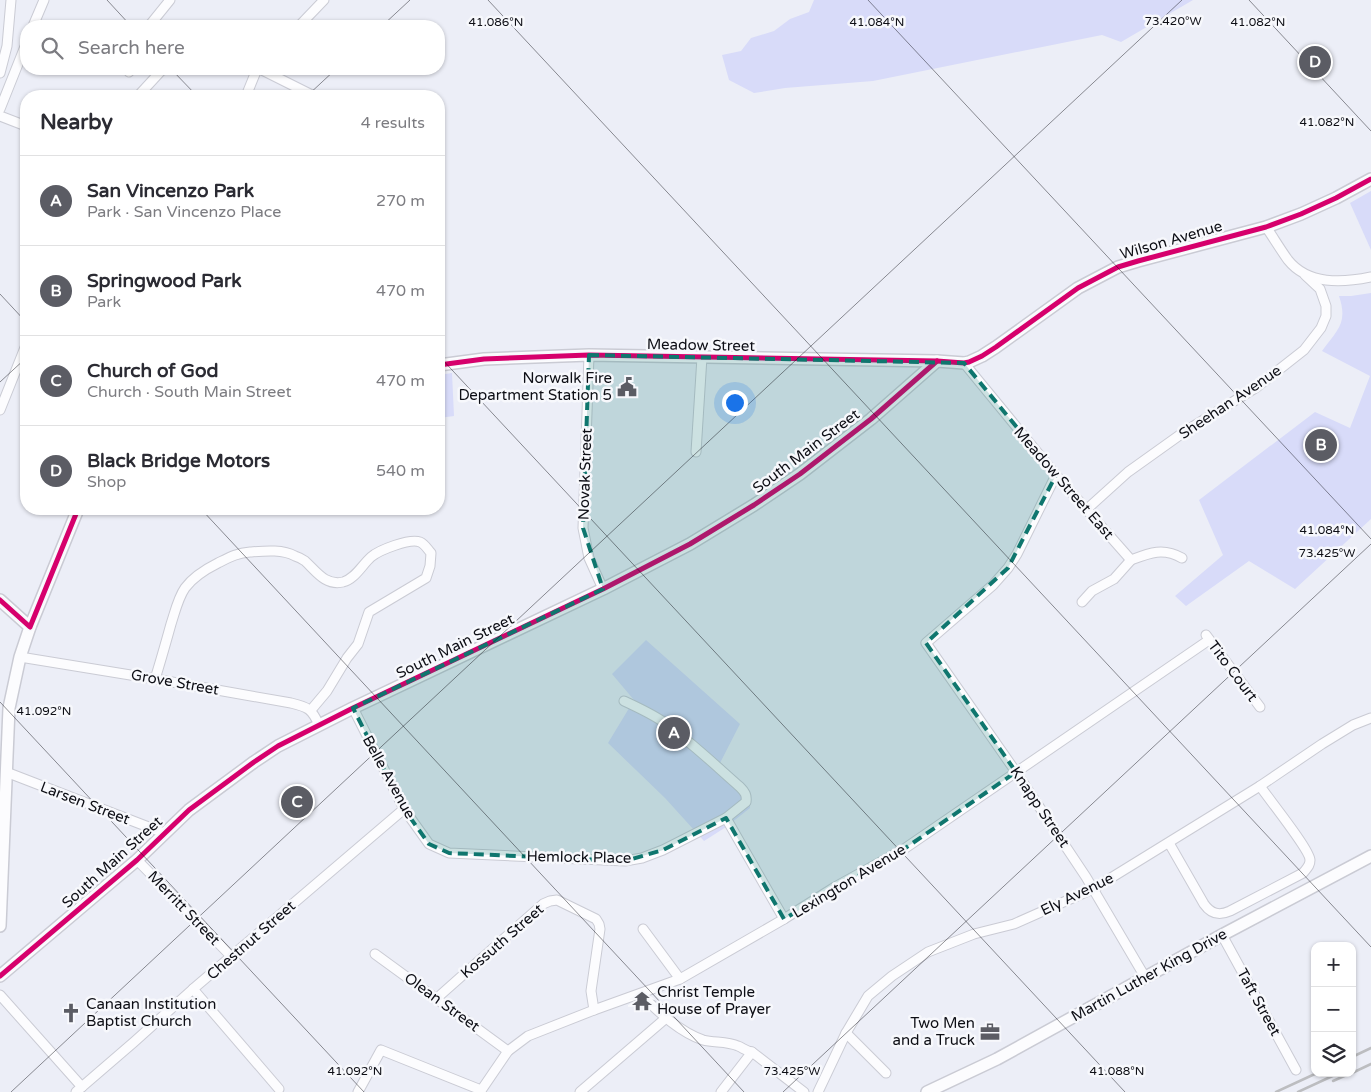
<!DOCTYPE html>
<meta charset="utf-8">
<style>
:root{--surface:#fff;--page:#f7f7f7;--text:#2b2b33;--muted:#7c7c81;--line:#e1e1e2;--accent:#5b5c64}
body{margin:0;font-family:"Varela Round",sans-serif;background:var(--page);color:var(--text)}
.controls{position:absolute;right:15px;bottom:15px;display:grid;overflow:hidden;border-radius:10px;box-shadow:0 1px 4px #0004}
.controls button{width:45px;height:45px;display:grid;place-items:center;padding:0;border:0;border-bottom:1px solid var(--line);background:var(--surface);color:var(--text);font:25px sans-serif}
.you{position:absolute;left:734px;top:402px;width:18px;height:18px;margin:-12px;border:4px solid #fff;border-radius:50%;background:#1a73e8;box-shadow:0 0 0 8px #1a73e833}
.badge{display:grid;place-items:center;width:32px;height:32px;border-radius:50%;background:var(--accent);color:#fff;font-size:16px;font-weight:700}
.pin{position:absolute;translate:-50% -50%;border:2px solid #fff;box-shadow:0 1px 5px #0006}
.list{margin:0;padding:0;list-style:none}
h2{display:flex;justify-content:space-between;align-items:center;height:65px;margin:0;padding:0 20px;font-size:21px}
h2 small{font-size:16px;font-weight:400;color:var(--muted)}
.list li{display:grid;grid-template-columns:32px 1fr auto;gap:15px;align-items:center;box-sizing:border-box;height:90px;padding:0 20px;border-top:1px solid var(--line)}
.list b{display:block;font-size:19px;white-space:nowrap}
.list p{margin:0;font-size:16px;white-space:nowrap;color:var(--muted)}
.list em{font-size:16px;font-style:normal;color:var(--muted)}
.icon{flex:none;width:28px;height:28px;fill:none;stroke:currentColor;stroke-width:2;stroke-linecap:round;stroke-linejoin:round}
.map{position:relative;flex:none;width:1371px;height:1092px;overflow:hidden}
.search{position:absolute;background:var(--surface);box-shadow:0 1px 4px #0004;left:20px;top:20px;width:425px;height:55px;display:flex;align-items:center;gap:12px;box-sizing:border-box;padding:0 18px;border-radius:20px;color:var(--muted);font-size:19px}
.panel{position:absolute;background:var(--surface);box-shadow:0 1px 4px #0004;left:20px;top:90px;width:425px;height:425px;border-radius:20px}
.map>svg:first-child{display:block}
</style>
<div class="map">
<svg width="1371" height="1092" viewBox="0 0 1371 1092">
<rect width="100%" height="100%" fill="#eceef7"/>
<g fill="#d8dbf9">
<path d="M814 0H1193L1121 42 1102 35 873 81 785 88 754 93 729 80 722 55 741 51 751 38 774 31 790 19 809 12Z"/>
<path d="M1371 191V250L1350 203Z"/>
<path d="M1371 293V519L1295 589 1249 561 1186 606 1175 596 1223 555 1199 500 1315 412 1350 428 1370 376 1322 351C1338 329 1348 323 1339 296H1351Z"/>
<path d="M452 373 454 416 439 418V375Z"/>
<path d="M646 640 740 724 719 765 747 788 750 796V808L726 827 704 841 665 798 608 743 634 700 612 674Z"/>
</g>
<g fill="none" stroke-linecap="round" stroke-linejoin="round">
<defs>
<g id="minor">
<path d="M33 26 44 0"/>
<path d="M149 26 170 0"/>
<path d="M299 26 324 0"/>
<path d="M260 69 314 96"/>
<path d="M129 72 130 69"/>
<path d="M0 73 7 46 11 0"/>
<path d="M138 96 161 71 165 69"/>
<path d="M246 96 257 69"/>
<path d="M0 109 26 44"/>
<path d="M0 116 26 126"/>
<path d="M1266 227C1273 237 1280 249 1288 260 1308 285 1342 283 1371 277"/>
<path d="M589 355 583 528 589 558 603 589"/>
<path d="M964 363 1056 475 1131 560C1149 553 1163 547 1182 558"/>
<path d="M0 410 26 345"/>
<path d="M696 452 702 357"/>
<path d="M1056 475 1017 554 1008 568 993 585 926 643 1016 772 1086 877 1145 977"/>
<path d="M1087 509 1128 472 1184 432 1257 387 1304 350 1321 328 1326 316V306L1320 289 1305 275"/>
<path d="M1082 602 1092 591 1114 579 1131 560"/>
<path d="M1206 635 1260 707"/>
<path d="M20 657 155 679 291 703C308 707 312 709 319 725"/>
<path d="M155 679C161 660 166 642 171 624 175 612 178 598 185 588 193 577 206 569 218 563 230 557 237 553 250 552 264 551 282 549 295 556 298 557 302 559 305 561 316 571 325 586 343 582 355 579 362 565 371 557 379 550 410 538 420 542 425 544 428 550 431 553L430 566 426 578 369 612 358 644 347 658 327 691 311 710"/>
<path d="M353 708 404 809 429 844 449 853 625 861 642 858 663 850 726 818 746 802C747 795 745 792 740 787 715 765 690 741 662 721 650 713 637 707 624 701"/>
<path d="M6 772 164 833"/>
<path d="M726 818 784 919"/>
<path d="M1169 843 1204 904C1211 914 1219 916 1230 911L1303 873C1307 868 1310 866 1310 860 1310 850 1268 798 1260 786"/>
<path d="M137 860 231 956"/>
<path d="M643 929 680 979"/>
<path d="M1222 935 1296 1070"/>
<path d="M375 954 508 1051"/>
<path d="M193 989 279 1089"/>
<path d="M640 994C659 1012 678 1031 703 1040 714 1043 727 1041 738 1046 743 1048 746 1051 752 1052L804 1092"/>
<path d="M0 995 82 1087"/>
<path d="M437 998 543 904 550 901 557 900 596 919 599 924 600 929 591 991 594 1010"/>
<path d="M846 1033 886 1073"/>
<path d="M76 1092 134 1042 193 989 404 809"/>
<path d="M358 1092 381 1050 481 1090"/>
<path d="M480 1092 508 1051 528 1036 594 1010 680 979 784 919 835 887 904 849 1209 640"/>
<path d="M580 1092 666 1018"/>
<path d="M721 1092 752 1052"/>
<path d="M818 1092 846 1033 868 996 892 976 928 952 974 934 1014 924 1093 889 1260 786 1322 744 1353 725 1371 718"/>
</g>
<g id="secondary">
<path d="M439 365 484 359 589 355 937 361 964 363 969 362 982 356 996 347 1078 288 1118 267 1138 261 1266 227 1301 214 1336 198 1371 179"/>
<path d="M0 600 30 627"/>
<path d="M0 926 9 708 20 657 30 627 78 509"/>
<path d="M0 976 137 860 189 810 254 762 278 746 353 708 603 589 690 544 754 505 800 474 871 419 937 361"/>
<path d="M927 1092 997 1059 1222 935 1371 856"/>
</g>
</defs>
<use href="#minor" stroke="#cacbd4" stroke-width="11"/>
<use href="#secondary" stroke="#cacbd4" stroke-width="14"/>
<use href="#minor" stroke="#fcfcfe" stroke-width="9"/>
<use href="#secondary" stroke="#fcfcfe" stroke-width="11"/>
<g stroke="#bcbdc0" stroke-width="2.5">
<path d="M1352 1057 1371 1048"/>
<path d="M1352 1073 1371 1064"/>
<path d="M1333 1081 1351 1073"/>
<path d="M1276 1092 1317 1073"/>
<path d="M1298 1092 1339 1073"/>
</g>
<defs>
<g id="cycleway">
<path d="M439 365 484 359 589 355 937 361 964 363 969 362 982 356 996 347 1078 288 1118 267 1138 261 1266 227 1301 214 1336 198 1371 179"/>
<path d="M0 600 30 627 78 509"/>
<path d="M0 976 137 860 189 810 254 762 278 746 353 708 603 589 690 544 754 505 800 474 871 419 937 361"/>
</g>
</defs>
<use href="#cycleway" stroke="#f7f8fc" stroke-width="8"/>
<use href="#cycleway" stroke="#d6006c" stroke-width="5"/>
</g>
<path fill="#0f766e" fill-opacity="0.2" stroke="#0f766e" stroke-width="4" stroke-dasharray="10 6" stroke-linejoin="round" d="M589 355 964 363 1056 475 1008 568 926 643 1016 772 904 849 784 919 726 818 663 850 625 861 449 853 429 844 404 809 353 708 603 589 583 528Z"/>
<path fill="none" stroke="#0d0e15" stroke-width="1" stroke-opacity="0.45" d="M107 0 131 26M488 0 1371 947M868 0 1371 539M1249 0 1371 131M382 26 410 0M171 69 197 96M307 96 336 69M0 294 26 322M439 356 1125 1092M0 382 26 358M201 509 744 1092M0 702 364 1092M11 1092 1182 0M783 1092 1371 544"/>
<defs>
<symbol id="civic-bare" viewBox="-9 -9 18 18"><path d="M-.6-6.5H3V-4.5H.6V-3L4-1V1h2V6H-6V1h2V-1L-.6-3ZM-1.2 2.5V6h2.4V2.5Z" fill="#5b5c64" stroke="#f7f8fc" stroke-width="2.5" paint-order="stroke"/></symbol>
<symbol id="temple-bare" viewBox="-9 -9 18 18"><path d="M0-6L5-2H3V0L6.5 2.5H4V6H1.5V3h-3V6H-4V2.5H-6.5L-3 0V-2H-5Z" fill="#5b5c64" stroke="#f7f8fc" stroke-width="2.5" paint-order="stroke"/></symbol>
<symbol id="church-bare" viewBox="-9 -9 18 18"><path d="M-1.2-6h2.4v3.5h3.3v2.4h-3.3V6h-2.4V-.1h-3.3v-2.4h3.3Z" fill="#5b5c64" stroke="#f7f8fc" stroke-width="2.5" paint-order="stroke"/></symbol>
<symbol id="office-bare" viewBox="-9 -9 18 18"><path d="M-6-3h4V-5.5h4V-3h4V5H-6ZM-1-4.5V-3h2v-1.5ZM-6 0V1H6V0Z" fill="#5b5c64" stroke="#f7f8fc" stroke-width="2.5" paint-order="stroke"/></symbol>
</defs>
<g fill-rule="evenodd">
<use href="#civic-bare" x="613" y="373" width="28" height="28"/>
<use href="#temple-bare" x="628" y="987" width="28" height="28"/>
<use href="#church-bare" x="57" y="999" width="28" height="28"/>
<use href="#office-bare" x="976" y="1018" width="28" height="28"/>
</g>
<g text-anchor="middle" stroke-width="5" stroke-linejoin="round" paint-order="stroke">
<g font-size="15" fill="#0d0e15" stroke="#f7f8fc">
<text transform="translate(1171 240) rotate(-16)" y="5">Wilson Avenue</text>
<text transform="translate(701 345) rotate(1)" y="5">Meadow Street</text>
<text transform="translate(1230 402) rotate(-34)" y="5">Sheehan Avenue</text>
<text transform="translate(806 451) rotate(-37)" y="5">South Main Street</text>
<text transform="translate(585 474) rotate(-88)" y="5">Novak Street</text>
<text transform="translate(1064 483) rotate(49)" y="5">Meadow Street East</text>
<text transform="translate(455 646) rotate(-26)" y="5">South Main Street</text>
<text transform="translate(1233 671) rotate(53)" y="5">Tito Court</text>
<text transform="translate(175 682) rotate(10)" y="5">Grove Street</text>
<text transform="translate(389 777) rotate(61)" y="5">Belle Avenue</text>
<text transform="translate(85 803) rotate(21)" y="5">Larsen Street</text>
<text transform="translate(1040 807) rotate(56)" y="5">Knapp Street</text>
<text transform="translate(579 857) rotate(1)" y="5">Hemlock Place</text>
<text transform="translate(112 862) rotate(-42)" y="5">South Main Street</text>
<text transform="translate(849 881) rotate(-31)" y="5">Lexington Avenue</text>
<text transform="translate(1077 894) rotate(-26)" y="5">Ely Avenue</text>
<text transform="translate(184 908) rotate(46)" y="5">Merritt Street</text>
<text transform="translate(251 940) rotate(-41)" y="5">Chestnut Street</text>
<text transform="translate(502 941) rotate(-41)" y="5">Kossuth Street</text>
<text transform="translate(1149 975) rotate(-29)" y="5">Martin Luther King Drive</text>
<text transform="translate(442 1002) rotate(36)" y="5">Olean Street</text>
<text transform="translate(1259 1002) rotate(61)" y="5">Taft Street</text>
</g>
<g font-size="15" fill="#0d0e15" stroke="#f7f8fc" text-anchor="end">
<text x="612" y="383">Norwalk Fire<tspan x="612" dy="17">Department Station 5</tspan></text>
<text x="657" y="997" text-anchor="start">Christ Temple<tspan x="657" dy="17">House of Prayer</tspan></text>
<text x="86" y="1009" text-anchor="start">Canaan Institution<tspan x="86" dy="17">Baptist Church</tspan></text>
<text x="975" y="1028">Two Men<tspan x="975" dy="17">and a Truck</tspan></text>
</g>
</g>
<g font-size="12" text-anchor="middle" fill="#0d0e15" stroke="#f7f8fc" stroke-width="5" stroke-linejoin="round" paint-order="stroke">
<text x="1173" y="25">73.420°W</text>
<text x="496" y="26">41.086°N</text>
<text x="877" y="26">41.084°N</text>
<text x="1258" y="26">41.082°N</text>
<text x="1327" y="126">41.082°N</text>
<text x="1327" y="534">41.084°N</text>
<text x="1327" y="557">73.425°W</text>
<text x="44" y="715">41.092°N</text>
<text x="355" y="1075">41.092°N</text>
<text x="1117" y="1075">41.088°N</text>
<text x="792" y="1075">73.425°W</text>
</g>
</svg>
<div class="controls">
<button>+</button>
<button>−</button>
<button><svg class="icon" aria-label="layers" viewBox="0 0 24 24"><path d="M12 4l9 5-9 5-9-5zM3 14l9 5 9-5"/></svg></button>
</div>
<div class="you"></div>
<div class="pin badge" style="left:674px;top:733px">A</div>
<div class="pin badge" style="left:1321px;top:445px">B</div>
<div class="pin badge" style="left:297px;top:802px">C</div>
<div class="pin badge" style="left:1315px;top:62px">D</div>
<div class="search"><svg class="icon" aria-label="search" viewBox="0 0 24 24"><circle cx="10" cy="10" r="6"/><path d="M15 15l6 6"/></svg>Search here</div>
<section class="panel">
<h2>Nearby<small>4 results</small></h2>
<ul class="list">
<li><span class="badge">A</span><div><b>San Vincenzo Park</b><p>Park · San Vincenzo Place</p></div><em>270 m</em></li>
<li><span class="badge">B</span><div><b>Springwood Park</b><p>Park</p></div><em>470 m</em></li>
<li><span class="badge">C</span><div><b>Church of God</b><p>Church · South Main Street</p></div><em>470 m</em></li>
<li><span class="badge">D</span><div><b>Black Bridge Motors</b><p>Shop</p></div><em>540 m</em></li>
</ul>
</section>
</div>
